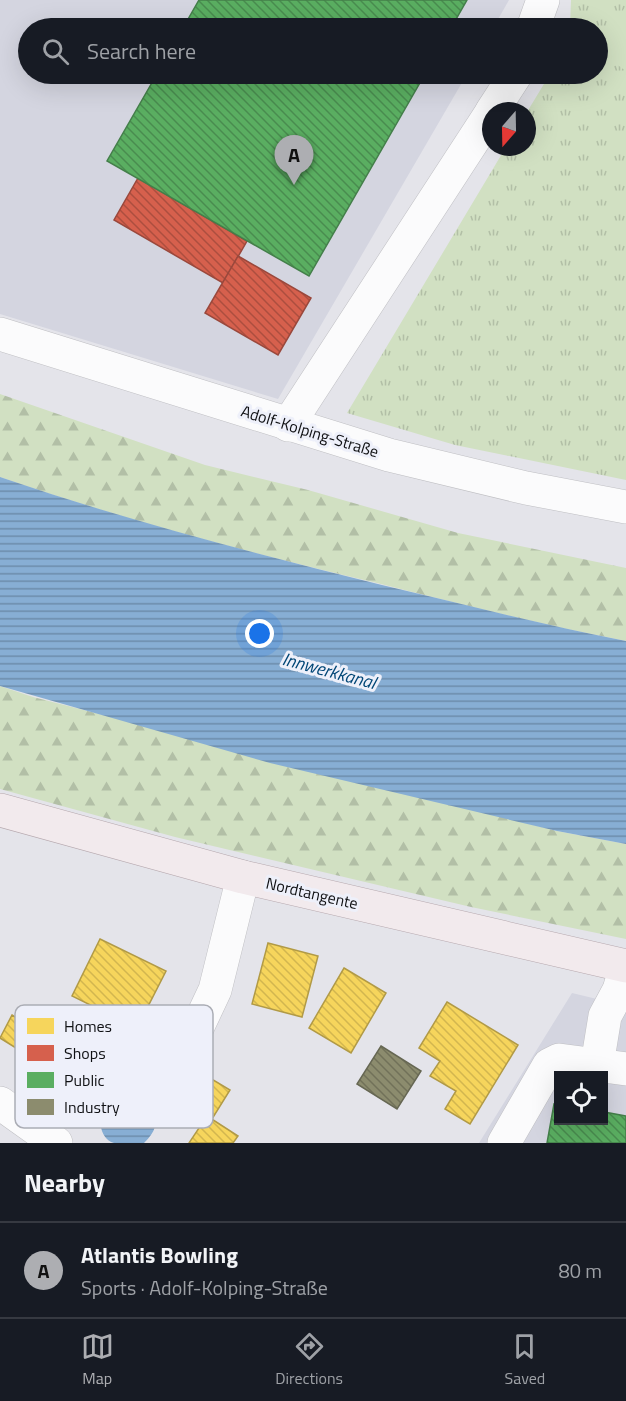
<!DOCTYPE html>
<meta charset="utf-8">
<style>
:root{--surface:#171b24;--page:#242831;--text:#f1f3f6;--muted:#9ea1a6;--line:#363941;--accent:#adaeb2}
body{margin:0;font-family:"Titillium Web",sans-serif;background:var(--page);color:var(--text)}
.controls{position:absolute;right:18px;bottom:18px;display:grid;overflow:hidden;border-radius:0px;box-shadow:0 6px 24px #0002}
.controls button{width:54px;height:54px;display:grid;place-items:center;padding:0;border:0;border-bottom:2px solid var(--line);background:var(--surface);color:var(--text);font:30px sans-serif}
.compass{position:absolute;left:482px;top:102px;width:54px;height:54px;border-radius:50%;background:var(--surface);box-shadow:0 6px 24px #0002;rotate:200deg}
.you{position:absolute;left:260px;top:634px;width:21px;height:21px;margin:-15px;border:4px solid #fff;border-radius:50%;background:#1a73e8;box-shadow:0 0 0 9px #1a73e833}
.badge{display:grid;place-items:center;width:39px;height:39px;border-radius:50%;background:var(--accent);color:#111;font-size:20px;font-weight:700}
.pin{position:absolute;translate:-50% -50px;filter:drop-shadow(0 2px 3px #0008)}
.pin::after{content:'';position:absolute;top:32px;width:21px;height:18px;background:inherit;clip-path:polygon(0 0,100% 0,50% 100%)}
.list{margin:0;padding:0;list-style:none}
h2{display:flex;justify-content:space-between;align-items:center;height:78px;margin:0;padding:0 24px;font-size:26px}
h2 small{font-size:20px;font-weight:400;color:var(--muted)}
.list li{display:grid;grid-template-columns:39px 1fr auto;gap:18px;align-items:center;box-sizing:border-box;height:96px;padding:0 24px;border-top:2px solid var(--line)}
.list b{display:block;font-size:22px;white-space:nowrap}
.list p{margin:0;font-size:20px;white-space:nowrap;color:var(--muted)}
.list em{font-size:20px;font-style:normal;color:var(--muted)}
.icon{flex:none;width:33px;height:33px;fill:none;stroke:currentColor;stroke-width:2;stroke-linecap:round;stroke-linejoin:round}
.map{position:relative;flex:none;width:626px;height:1143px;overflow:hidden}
.search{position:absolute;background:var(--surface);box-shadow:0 6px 24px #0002;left:18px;right:18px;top:18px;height:66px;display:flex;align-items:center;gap:15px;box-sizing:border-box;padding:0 21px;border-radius:33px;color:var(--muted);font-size:22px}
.sheet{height:174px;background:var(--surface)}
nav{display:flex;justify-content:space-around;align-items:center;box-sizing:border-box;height:84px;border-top:2px solid var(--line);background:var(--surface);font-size:16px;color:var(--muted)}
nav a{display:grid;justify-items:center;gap:3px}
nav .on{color:var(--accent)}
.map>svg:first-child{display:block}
</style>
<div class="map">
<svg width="626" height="1143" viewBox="0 0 626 1143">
<defs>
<pattern id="grass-tufts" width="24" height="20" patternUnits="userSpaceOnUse" patternTransform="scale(1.5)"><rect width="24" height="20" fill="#d1e0c2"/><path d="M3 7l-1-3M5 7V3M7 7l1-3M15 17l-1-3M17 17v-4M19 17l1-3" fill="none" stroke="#b2bfa6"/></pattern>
<pattern id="forest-firs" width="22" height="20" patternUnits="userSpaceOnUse" patternTransform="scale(1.5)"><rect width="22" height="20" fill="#d1e0c2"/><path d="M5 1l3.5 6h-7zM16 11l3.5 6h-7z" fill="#b2bfa6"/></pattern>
<pattern id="water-rules" width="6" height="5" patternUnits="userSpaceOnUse" patternTransform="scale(1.5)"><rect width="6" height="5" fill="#87aed4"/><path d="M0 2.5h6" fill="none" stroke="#6d8cab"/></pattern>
<pattern id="homes-back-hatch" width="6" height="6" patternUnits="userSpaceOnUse" patternTransform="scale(1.5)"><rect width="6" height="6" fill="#f6d55c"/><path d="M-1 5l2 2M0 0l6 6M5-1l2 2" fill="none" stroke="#d2b64f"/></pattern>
<pattern id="shops-back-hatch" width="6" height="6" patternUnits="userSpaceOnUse" patternTransform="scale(1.5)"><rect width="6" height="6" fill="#d6604d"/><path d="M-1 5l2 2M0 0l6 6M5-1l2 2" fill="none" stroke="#ac4e3f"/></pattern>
<pattern id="public-back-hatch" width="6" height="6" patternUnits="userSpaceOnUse" patternTransform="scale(1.5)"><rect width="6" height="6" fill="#5aae61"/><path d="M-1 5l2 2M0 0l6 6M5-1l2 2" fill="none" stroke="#498c4f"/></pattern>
<pattern id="industry-back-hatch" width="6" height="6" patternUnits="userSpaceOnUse" patternTransform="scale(1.5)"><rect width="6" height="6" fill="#8c8c6e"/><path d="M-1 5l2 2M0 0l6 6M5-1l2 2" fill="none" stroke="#717159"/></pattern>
</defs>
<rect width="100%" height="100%" fill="#e4e4ea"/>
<g fill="#d4d5e0" fill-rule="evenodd">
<path d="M0 0H509L493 28H28V74H467L278 399 0 314Z"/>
<path d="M572 993 626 1006V1143H479ZM558 1076H604V1120H558Z"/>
</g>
<path fill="url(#grass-tufts)" d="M571 0H626V480L455 445 347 413 506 147H527V112L550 74H598V28H570Z"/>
<g fill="url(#forest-firs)">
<path d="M0 394 205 465 308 490 458 533 626 568V641C542 625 460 604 377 583 250 553 123 520 0 477Z"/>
<path d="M0 686 33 697 557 831 626 844V939L471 907 175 837 0 789Z"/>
</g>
<path fill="#d1e0c2" d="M626 6V71L598 51V46Z"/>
<g fill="url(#water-rules)">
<path d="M0 477C125 520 253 553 382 585 463 604 544 625 626 641V844L557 831 270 763 0 686Z"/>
<path d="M127 1091C156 1097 167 1122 144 1143 135 1143 123 1143 114 1143 98 1139 97 1112 106 1102 111 1095 120 1093 127 1091Z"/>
</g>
<g fill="url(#homes-back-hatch)" stroke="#b19a46" stroke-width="1.5">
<path d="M100 939 166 971 137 1028 72 996Z"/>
<path d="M268 943 318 956 302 1017 252 1004Z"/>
<path d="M344 968 386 993 351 1053 309 1028Z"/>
<path d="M447 1002 518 1045 470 1124 445 1109 456 1091 430 1076 440 1061 419 1048Z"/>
<path d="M12 1015 46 1037 32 1058 0 1038Z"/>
<path d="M143 1038 230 1090 212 1119 125 1067Z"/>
<path d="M207 1116 238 1136 233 1143H189Z"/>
</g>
<g fill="url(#shops-back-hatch)" stroke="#9a483c" stroke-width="1.5">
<path d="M138 178 247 241 223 283 114 220Z"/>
<path d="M238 256 311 298 278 355 205 313Z"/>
</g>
<g fill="url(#public-back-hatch)" stroke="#447f4a" stroke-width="1.5">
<path d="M199 0H467L451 28H183Z"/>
<path d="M157 74H425L309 276 107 161Z"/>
<path d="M554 1104 558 1105V1120H604V1112L626 1116V1143H547Z"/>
</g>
<path fill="url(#industry-back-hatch)" stroke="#666753" stroke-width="1.5" d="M381 1046 421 1071 397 1109 357 1084Z"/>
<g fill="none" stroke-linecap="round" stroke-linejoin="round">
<defs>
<g id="minor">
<path d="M533 28 543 0"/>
<path d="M492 111 516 74"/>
<path d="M0 334 389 455 526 488 626 507"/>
<path d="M288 425 491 113"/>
<path d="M191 1041 215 990 243 877"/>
<path d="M597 1065 605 1016 619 990 626 966"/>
<path d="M0 1103 56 1143"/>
<path d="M504 1143 549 1065 559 1060 626 1069"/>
</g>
<path id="major" d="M0 810 243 877 626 966"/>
</defs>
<use href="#minor" stroke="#bfbfc3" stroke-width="34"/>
<use href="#major" stroke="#b6a8ae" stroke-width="34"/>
<use href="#minor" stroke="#fbfbfc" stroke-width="33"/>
<use href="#major" stroke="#f2eaed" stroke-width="33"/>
</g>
<g text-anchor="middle" stroke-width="6" stroke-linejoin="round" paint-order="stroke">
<g font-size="16" fill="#0f1013" stroke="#eef0fa">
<text transform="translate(310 431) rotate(17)" y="6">Adolf-Kolping-Straße</text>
<text transform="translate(312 893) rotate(13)" y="6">Nordtangente</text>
</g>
<g font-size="18" font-style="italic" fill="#014676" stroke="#eef0fa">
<text transform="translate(329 671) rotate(15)" y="6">Innwerkkanal</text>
</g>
</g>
<rect x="15" y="1005" width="198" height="123" rx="9" fill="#eef0fa" stroke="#abadb5" stroke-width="1.5"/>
<rect x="27" y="1018" width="27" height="16" fill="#f6d55c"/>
<rect x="27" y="1045" width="27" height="16" fill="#d6604d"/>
<rect x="27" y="1072" width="27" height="16" fill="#5aae61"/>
<rect x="27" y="1099" width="27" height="16" fill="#8c8c6e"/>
<g font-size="16" fill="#0f1013">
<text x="64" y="1032">Homes</text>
<text x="64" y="1059">Shops</text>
<text x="64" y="1086">Public</text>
<text x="64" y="1113">Industry</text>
</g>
</svg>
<div class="controls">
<button><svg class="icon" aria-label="locate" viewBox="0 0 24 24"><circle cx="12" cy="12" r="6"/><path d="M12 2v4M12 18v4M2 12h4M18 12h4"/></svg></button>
</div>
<svg class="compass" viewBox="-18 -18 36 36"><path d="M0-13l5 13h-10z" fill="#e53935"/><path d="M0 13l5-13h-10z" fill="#9ea1a6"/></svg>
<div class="you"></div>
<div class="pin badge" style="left:294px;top:185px">A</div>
<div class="search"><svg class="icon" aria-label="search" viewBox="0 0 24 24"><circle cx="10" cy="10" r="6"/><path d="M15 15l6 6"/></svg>Search here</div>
</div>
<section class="sheet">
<h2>Nearby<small></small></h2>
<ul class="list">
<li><span class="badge">A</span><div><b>Atlantis Bowling</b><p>Sports · Adolf-Kolping-Straße</p></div><em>80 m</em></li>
</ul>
</section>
<nav>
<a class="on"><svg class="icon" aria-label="map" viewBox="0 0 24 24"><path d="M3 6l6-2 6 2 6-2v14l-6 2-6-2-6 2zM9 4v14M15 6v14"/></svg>Map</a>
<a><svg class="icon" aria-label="directions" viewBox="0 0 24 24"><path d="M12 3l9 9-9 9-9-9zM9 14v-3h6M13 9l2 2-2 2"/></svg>Directions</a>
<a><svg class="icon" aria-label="saved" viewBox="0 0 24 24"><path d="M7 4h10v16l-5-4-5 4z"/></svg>Saved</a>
</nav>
